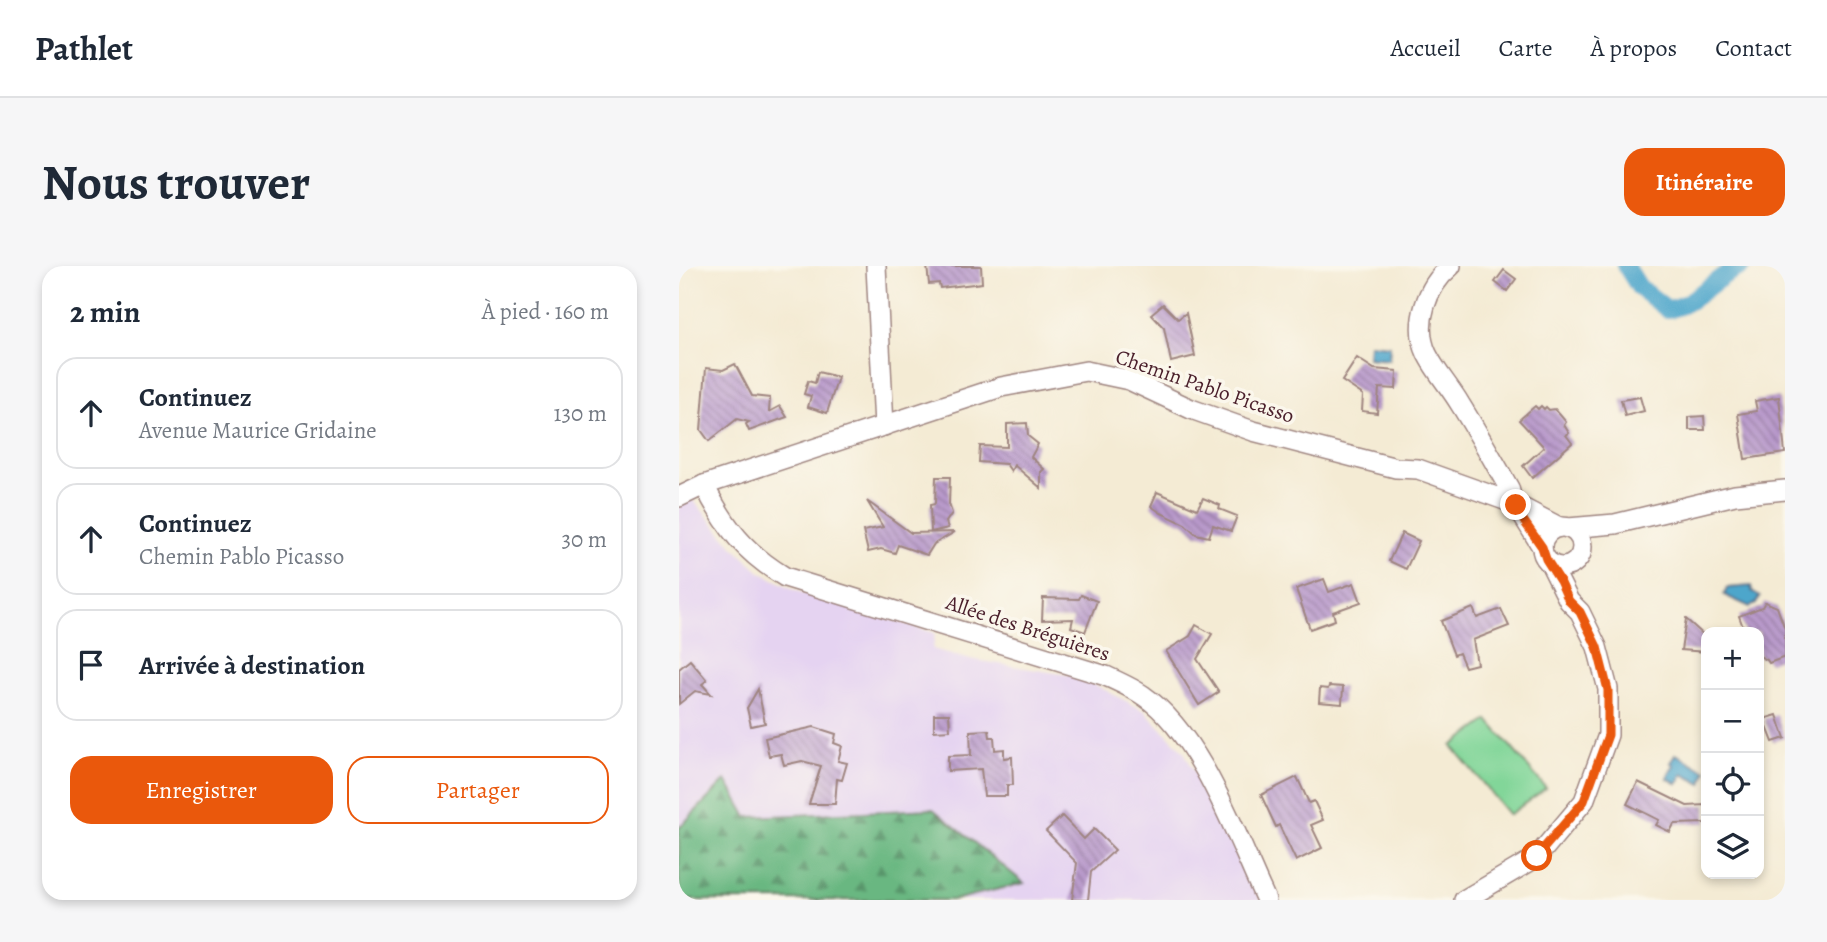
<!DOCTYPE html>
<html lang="fr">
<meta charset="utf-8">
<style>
:root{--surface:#fff;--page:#f6f6f7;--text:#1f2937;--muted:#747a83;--line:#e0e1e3;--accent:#ea580c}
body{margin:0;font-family:Alegreya,serif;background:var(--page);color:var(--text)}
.controls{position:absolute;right:21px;bottom:21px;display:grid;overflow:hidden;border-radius:14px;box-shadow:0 4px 10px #0003}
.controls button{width:63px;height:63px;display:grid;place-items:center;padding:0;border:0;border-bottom:2px solid var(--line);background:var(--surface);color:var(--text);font:35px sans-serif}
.stop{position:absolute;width:21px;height:21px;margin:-16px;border:5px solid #ea580c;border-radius:50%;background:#fff}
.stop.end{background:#ea580c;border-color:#fff;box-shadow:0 2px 7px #0008}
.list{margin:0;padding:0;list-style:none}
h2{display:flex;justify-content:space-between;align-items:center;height:91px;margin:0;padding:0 28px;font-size:30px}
h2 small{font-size:23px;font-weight:400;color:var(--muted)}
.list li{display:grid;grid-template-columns:46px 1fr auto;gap:21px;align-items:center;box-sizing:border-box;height:112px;margin:0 14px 14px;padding:0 14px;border:2px solid var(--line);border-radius:21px}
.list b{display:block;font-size:26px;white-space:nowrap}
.list p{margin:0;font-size:23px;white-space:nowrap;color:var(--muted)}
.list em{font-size:23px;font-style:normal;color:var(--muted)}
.actions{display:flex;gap:14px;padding:21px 28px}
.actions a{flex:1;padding:16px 0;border:2px solid var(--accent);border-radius:21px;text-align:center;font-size:24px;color:var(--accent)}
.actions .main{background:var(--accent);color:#fff}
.icon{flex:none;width:38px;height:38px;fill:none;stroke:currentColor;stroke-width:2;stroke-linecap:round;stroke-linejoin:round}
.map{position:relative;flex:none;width:1106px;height:634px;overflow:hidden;border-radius:21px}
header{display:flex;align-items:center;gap:42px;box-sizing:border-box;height:98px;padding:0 35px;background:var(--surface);border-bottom:2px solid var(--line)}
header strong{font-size:33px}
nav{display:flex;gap:38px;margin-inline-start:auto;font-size:24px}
.intro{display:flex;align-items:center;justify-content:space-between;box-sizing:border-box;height:168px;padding:0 42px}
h1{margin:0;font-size:49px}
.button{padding:18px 32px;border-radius:21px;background:var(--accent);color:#fff;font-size:24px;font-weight:700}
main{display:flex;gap:42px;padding:0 42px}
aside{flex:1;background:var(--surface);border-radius:21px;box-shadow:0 4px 10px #0003}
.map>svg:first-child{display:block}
</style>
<header>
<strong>Pathlet</strong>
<nav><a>Accueil</a><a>Carte</a><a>À propos</a><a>Contact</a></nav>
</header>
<div class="intro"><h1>Nous trouver</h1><a class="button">Itinéraire</a></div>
<main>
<aside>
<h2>2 min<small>À pied · 160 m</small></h2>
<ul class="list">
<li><svg class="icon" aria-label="ahead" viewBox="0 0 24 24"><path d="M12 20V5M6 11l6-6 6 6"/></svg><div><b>Continuez</b><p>Avenue Maurice Gridaine</p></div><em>130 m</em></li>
<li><svg class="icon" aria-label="ahead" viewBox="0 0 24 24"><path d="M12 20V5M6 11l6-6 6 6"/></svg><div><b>Continuez</b><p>Chemin Pablo Picasso</p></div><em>30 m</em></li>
<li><svg class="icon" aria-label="arrive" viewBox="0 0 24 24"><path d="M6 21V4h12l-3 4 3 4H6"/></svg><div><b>Arrivée à destination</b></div></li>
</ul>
<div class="actions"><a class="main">Enregistrer</a><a>Partager</a></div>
</aside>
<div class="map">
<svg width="1106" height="634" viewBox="0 0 1106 634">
<defs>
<pattern id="forest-firs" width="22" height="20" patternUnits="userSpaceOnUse" patternTransform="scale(1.75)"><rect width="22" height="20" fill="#69b781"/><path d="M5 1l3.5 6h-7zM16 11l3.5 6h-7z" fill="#58946a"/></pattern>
<pattern id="building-back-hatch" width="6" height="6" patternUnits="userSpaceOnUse" patternTransform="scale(1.75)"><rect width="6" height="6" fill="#b798ca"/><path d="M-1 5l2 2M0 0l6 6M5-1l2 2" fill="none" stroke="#977ba4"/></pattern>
</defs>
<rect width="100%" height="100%" fill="#fbf7ec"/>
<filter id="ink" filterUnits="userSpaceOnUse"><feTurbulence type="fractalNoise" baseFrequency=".0143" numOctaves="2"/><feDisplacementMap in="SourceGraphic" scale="14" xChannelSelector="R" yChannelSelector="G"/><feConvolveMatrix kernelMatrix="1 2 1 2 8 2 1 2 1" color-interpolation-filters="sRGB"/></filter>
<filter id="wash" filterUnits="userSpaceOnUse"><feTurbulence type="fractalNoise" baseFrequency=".00686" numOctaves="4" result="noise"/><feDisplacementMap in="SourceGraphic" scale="28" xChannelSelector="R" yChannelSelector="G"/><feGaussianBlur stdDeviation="1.57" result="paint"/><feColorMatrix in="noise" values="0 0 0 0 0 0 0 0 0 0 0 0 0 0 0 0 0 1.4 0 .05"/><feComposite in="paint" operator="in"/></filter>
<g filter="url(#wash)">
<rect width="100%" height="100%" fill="#f4ebd4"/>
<path fill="#e5d3f1" d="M8 227 52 278 81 306 118 325 256 367 254 383 284 392 401 411 466 445 505 486 582 634H0V232Z"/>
<path fill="url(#forest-firs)" stroke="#5a6b56" stroke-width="2" d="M47 514 68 551 254 543 345 617 275 634H0V562Z"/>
<path fill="#82d699" stroke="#667a62" stroke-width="2" d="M809 454 867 522 830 549 773 480Z"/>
<g fill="#4da6cb" stroke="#4c627b" stroke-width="2">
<path d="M690 78 711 80 710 94 689 92Z"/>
<path d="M1072 320 1073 325 1081 330 1077 338 1071 341 1045 329 1048 322Z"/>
<path d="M997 488 1027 505 1023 518 1004 508 999 518 988 512 995 499 992 497Z"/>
</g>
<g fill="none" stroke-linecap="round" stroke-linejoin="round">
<path stroke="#4da6cb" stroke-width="18" d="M947 0 960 21 988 43C1015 41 1035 10 1063 0"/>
</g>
<g id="blocks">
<g fill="url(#building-back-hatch)">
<path d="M248 0H302L303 17 261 22 260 17 250 18Z"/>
<path d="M825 4 837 13 828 25 816 16Z"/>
<path d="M484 38 499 53 507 47 516 90 492 96 485 62 472 48Z"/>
<path d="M678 92 695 103 718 105 717 123 700 122 698 147 683 145 684 129 663 115Z"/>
<path d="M56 98 73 130 91 132 90 146 101 140 108 151 70 165 67 158 70 156 58 153 30 175 22 164 27 102 44 104Z"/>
<path d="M139 106 159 111 148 147 129 141 132 130 125 128 129 115 136 117Z"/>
<path d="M961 131 965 145 946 150 942 134Z"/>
<path d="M1100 131 1106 187 1066 193 1059 148 1078 145 1076 135Z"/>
<path d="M856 140 859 143 862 140 865 143 867 141 870 144 876 143 887 156 885 159 890 167 887 169 893 177 853 212 844 200 865 181 840 154Z"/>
<path d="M1025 150 1026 164H1010V151Z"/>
<path d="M348 157 349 170 359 178 352 191 365 203 362 206V222L335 199 332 205 327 198 300 196 301 180 328 181V158Z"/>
<path d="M257 211H271L270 238 273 247 267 256 269 262 252 266 251 239 256 238Z"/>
<path d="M478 226 518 243 524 232 541 239 540 243 558 250 552 265 534 259 530 271 517 268 506 258 482 247 472 240Z"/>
<path d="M188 235 232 267 276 266 255 278 248 289 219 279 216 287 202 283 189 286 184 265 204 261Z"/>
<path d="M723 267 740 275 727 303 710 295Z"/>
<path d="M645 313 650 326 675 317 682 336 654 346 656 354 631 363 617 323Z"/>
<path d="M402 329 418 335 406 366 392 361 394 353 363 354 364 332 400 333Z"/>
<path d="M1086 336 1098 341 1106 363V391L1090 397 1088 394 1080 390V366H1066L1060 350 1083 341Z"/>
<path d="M794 342 798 352 822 343 830 360 794 374 798 398 786 401 780 387 775 389 762 355Z"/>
<path d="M1007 353 1027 371V386L1002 384Z"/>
<path d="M517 359 533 368 518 393 540 426 520 439 487 385 511 370Z"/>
<path d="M11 394 28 414 23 418 32 428 16 425 0 438V403Z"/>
<path d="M650 420 664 421 663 438 640 436 641 422 649 423Z"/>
<path d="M79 423 86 457 72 460 68 442Z"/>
<path d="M255 448H270L271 464 255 465Z"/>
<path d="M1098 449 1106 472 1094 476 1085 453Z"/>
<path d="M135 461 157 468 155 477 163 480 159 495 168 497 163 514 158 513 156 538H130L142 500 123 495 105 499 102 488 90 490 86 472Z"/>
<path d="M310 464 311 471H315L316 484 325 483V492L333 491 334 519H328V530H305L302 503 269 505V490L292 489 291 465Z"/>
<path d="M618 511 630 537 635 535 644 554 632 559 643 582 617 595 600 559 597 561 582 529Z"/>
<path d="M959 516 1008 540 1027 539V557L995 558 991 566 977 559 980 554 948 538Z"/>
<path d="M383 550 405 573 415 563 436 584 412 606 409 634H393L398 597 367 565Z"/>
</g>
</g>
</g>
<g filter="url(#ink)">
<use href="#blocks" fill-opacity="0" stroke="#9f8580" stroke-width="2"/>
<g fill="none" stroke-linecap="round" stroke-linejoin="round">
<defs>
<g id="minor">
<path d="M197 0 205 160"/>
<path d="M772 0C748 20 734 58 748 88 757 106 771 121 781 138 798 165 814 194 830 222L834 237"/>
<path d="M25 219C47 262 65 286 106 311L427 410C440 416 454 422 465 430 522 469 558 572 587 634"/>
<path d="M0 231 25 219 322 121 407 105 450 114 512 143 574 165 717 202 739 203 834 237 880 261"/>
<path d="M837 239 863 281"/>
<circle cx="883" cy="281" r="20"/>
<path d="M889 262 936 258 1056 229 1106 224"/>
<path d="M785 634 858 591 905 535 929 469V423L918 381 901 346 890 335 871 297"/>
</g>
</defs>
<use href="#minor" stroke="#9f8580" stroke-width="22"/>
<use href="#minor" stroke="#fff" stroke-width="19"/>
</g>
</g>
<g fill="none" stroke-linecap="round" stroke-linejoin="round" filter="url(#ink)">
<path stroke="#ea580c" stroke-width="9" d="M837 239 842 251 863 281 867 293 881 315 890 335 901 346 918 381 929 424V469L905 535 858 590"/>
</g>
<g text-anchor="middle" stroke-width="7" stroke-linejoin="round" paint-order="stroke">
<g font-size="21" fill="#4a1f2b" stroke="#fbf7ec">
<text transform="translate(526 120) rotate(19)" y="7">Chemin Pablo Picasso</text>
<text transform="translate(349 362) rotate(18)" y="7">Allée des Bréguières</text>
</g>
</g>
</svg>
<div class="controls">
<button>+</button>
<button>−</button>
<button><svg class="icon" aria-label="locate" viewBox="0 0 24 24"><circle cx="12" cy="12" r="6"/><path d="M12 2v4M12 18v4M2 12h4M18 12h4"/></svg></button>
<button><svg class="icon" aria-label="layers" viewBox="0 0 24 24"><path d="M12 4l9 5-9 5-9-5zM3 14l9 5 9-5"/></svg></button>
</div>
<div class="stop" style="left:858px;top:590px"></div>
<div class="stop end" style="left:837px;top:239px"></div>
</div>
</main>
